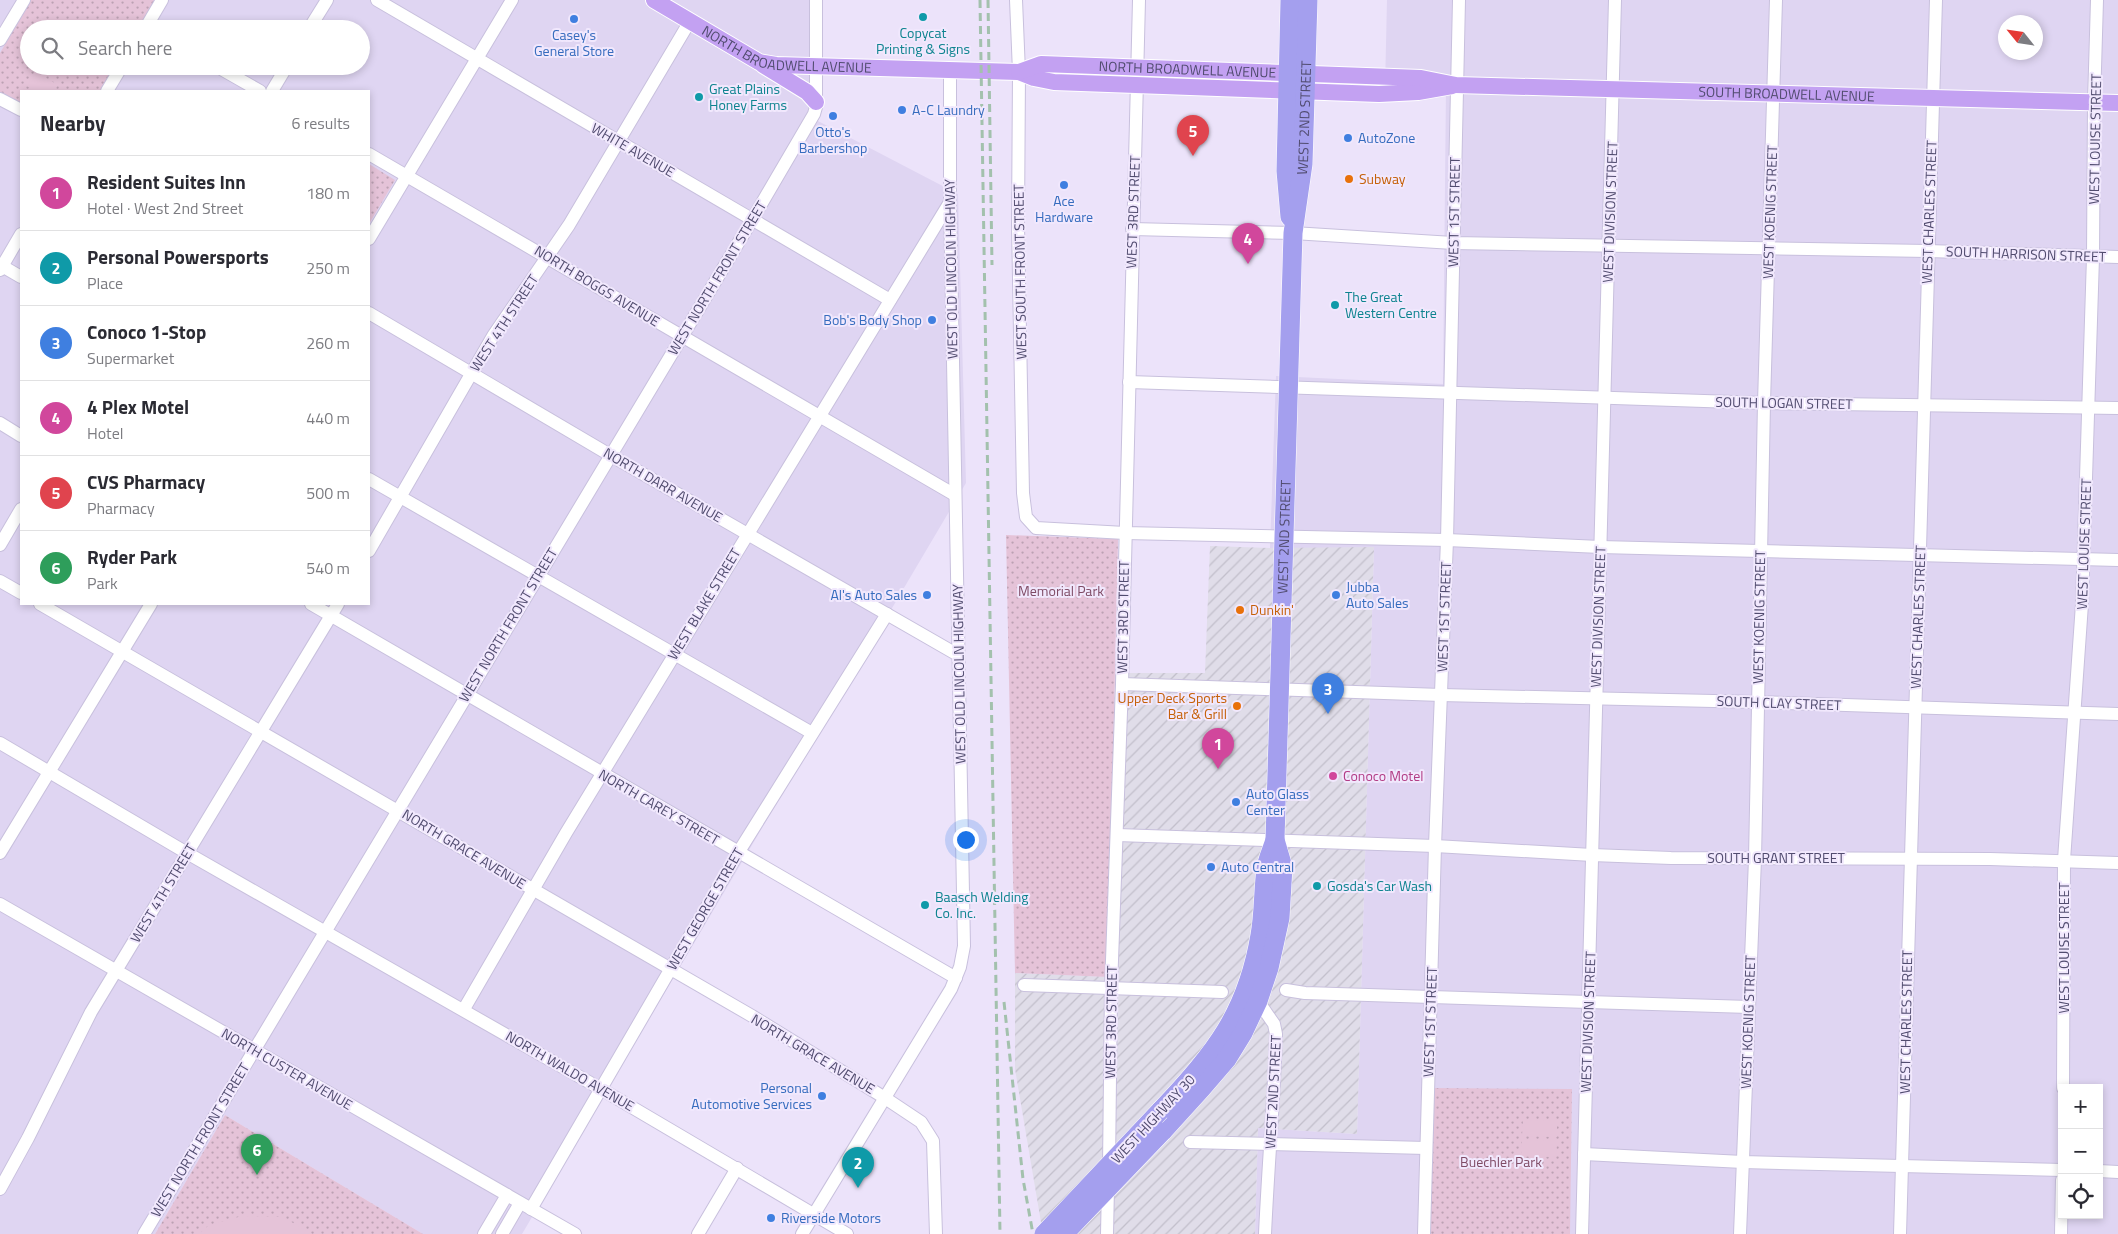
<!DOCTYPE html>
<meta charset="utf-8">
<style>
:root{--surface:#fff;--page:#f7f7f7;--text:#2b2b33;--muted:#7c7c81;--line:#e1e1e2;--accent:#5553d8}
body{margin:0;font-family:"Titillium Web",sans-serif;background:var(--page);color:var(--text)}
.controls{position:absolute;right:15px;bottom:15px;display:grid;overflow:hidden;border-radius:0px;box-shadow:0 2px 8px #0003}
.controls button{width:45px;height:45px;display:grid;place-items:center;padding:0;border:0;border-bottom:1px solid var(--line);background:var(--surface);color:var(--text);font:25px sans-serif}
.compass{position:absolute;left:1998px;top:15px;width:45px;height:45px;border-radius:50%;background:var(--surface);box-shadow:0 2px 8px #0003;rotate:300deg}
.you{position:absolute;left:965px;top:839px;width:18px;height:18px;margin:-12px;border:4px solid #fff;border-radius:50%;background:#1a73e8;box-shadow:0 0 0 8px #1a73e833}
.badge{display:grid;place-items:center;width:32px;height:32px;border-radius:50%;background:var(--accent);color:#fff;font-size:16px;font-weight:700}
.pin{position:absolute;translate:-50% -41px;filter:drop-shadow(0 1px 2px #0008)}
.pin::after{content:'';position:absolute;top:26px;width:18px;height:15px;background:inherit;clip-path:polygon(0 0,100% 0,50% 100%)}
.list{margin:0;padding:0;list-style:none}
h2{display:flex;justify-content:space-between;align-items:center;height:65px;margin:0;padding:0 20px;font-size:21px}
h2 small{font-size:16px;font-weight:400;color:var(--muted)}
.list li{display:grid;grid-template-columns:32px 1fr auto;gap:15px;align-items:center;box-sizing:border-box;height:75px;padding:0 20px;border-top:1px solid var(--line)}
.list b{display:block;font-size:19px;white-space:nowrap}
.list p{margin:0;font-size:16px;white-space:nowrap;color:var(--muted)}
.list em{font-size:16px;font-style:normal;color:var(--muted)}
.icon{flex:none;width:28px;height:28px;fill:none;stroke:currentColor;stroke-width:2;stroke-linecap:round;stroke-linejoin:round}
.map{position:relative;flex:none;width:2118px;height:1234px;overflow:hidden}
.search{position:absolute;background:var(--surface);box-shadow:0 2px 8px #0003;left:20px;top:20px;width:350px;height:55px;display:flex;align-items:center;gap:12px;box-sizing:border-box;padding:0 18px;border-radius:28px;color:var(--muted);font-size:19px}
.panel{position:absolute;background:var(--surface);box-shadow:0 2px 8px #0003;left:20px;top:90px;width:350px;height:515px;border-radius:0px}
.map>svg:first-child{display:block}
</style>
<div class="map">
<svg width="2118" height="1234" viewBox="0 0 2118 1234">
<defs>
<pattern id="industrial-furrows" width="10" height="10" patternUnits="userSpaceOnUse" patternTransform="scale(1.25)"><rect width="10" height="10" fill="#e0dde9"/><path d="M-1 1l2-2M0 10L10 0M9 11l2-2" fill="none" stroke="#c2bfcb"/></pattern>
<pattern id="park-dots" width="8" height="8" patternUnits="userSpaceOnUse" patternTransform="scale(1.25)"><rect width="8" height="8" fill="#e5c3d8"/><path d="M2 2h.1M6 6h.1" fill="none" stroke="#bca1b3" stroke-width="1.8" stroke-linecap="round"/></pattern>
</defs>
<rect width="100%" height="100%" fill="#ece3fa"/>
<g fill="#dfd5f2" fill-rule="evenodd">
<path d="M0 0H822L818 121 958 194 966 483 522 1234H423L225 1115 155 1234H0ZM29 29H361V66H29ZM21 91H369V604H21Z"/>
<path d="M1387 0H2118V1234H1255L1258 1128 1357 1134 1374 548H1270L1276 376 1443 384 1446 87 1385 88ZM2006 22H2036V52H2006ZM2062 1088H2099V1215H2062Z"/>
</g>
<path fill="url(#industrial-furrows)" d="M1210 546 1270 548 1374 547 1357 1134 1258 1128 1255 1234H1043L1015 1069V973L1108 977 1115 673H1205Z"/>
<g fill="url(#park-dots)">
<path d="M31 0H157L140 29H29V66H118L104 91H21V105L0 92V53Z"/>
<path d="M369 164 395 180 369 224Z"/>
<path d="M1006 535 1118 539 1108 977 1015 973Z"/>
<path d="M1432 1088 1572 1089 1570 1234H1430Z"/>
<path d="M225 1115 423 1234H155Z"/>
</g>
<g fill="#e5c3d8">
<path d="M36 72 58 85 54 91H36L27 86Z"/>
<path d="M1523 1120 1557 1121V1137L1522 1136Z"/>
<path d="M1522 1140 1557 1141 1556 1157 1521 1156Z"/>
<path d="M242 1216 283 1217 312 1234H199L209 1225Z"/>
</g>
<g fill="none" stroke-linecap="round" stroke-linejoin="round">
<defs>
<g id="minor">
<path d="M377 0 890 300"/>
<path d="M1016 0 1019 72 1018 225 1023 493 1026 517 1036 528 1125 533 1447 540 1600 547 2118 560"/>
<path d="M145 29 162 0"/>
<path d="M309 29 327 0"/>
<path d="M0 40 24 0"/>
<path d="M216 66 260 91"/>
<path d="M107 91 122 66"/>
<path d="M272 91 287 66"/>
<path d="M0 99 21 110"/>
<path d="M369 154 955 495"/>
<path d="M1132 229 1293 233 1453 243 1928 251 2118 257"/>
<path d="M369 239 512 0"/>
<path d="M2 266 21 277"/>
<path d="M0 270 21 234"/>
<path d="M369 313 610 455 958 655"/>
<path d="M1129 382 1764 403 2118 408"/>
<path d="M0 423 21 436"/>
<path d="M369 479 812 733"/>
<path d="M0 545 21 509"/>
<path d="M369 551 493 336 569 225 690 21"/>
<path d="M0 581 21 593"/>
<path d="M40 604 752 1016 885 1098 921 1122 933 1141 936 1234"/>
<path d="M311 604 956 978"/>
<path d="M1122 684 1441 695 1758 702 2118 714"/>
<path d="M0 743 187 853 601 1089 847 1234"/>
<path d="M1117 835 1435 846 1592 855 1671 858 1990 859 2118 863"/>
<path d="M0 853 151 604"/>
<path d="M0 904 575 1234"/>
<path d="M1024 985 1222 992"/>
<path d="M1286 990 1305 993 1749 1007"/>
<path d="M1258 1001 1274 1024 1276 1034C1274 1101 1268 1167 1265 1234"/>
<path d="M464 1009 566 833 950 202"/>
<path d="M2063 1088 2064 860 2082 604 2093 257 2094 103 2097 0"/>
<path d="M1190 1142 1426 1148"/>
<path d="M1584 1154 1743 1162 2062 1170"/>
<path d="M1109 1167 1111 988 1122 684 1139 0"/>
<path d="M2099 1171 2118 1172"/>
<path d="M0 1189 28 1138 91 1012 338 604"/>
<path d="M531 1209 738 853 887 614"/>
<path d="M144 1234 752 220 814 114 816 107V0"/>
<path d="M484 1234 507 1195"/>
<path d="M502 1234 520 1203"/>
<path d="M698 1234 737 1168"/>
<path d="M802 1234 951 989 960 967 964 946 950 202V71"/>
<path d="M1107 1234 1108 1187"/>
<path d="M1424 1234 1435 846 1447 540 1459 0"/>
<path d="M1582 1234 1615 0"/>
<path d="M1740 1234 1755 859 1764 403 1776 0"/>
<path d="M1900 1234 1936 0"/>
<path d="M2061 1234 2062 1180"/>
</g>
<g id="major">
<path id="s1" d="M654 0 759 62 776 65 1019 72 1034 78 1054 82 1379 94 1418 92 1452 86"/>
<path d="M763 65 807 92 816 102"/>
<path id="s2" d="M1019 72 1041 64 1421 78 1456 85 2118 103"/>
</g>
<g id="highway">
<path d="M1290 0 1286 171 1290 217"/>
<path d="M1160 1111C1214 1055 1247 1013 1260 935 1264 913 1263 891 1266 869 1267 859 1272 850 1275 840"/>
<path id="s3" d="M1162 1132 1202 1088 1227 1059 1243 1033 1258 1001 1269 968 1280 918 1283 867 1275 840 1293 233 1303 164 1308 0"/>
</g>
</defs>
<use href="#minor" stroke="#c8c0dd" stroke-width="14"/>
<use href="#major" stroke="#fff" stroke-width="18"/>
<use href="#highway" stroke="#fff" stroke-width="20"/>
<use href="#minor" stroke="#fff" stroke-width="12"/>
<use href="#major" stroke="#c3a1f2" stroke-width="16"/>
<use href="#highway" stroke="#a49fee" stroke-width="19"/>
<g stroke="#a3c1ad" stroke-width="3" stroke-dasharray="8 5" stroke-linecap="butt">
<path d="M980 0 1000 1234"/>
<path d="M988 0 992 265"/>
<path d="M1004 1002 1023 1179 1033 1234"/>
</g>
<defs>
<g id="highway-bridge">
<path d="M1044 1234 1160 1111"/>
<path d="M1064 1234 1162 1132"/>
</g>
</defs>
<use href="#highway-bridge" stroke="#fff" stroke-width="20" stroke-linecap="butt"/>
<use href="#highway-bridge" stroke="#a49fee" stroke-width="19"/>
</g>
<g fill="#0f9aa8" stroke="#f1e8fd" stroke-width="2">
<circle cx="923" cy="17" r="5"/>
<circle cx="699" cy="97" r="5"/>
<circle cx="1335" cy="305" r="5"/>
<circle cx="1317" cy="886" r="5"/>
<circle cx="925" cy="905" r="5"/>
</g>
<g fill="#3f7fe0" stroke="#f1e8fd" stroke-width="2">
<circle cx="574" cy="19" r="5"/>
<circle cx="902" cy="110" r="5"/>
<circle cx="833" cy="116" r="5"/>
<circle cx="1348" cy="138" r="5"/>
<circle cx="1064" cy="185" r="5"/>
<circle cx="932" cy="320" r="5"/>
<circle cx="927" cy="595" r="5"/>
<circle cx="1336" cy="595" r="5"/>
<circle cx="1236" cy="802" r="5"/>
<circle cx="1211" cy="867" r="5"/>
<circle cx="822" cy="1096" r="5"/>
<circle cx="771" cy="1218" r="5"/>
</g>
<g fill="#e8710a" stroke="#f1e8fd" stroke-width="2">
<circle cx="1349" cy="179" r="5"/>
<circle cx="1240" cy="610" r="5"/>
<circle cx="1237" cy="706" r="5"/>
</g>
<circle fill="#d1479c" stroke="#f1e8fd" stroke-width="2" cx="1333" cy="776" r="5"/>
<g text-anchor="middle" stroke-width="4" stroke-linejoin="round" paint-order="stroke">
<g font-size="14" fill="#0d838f" stroke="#f1e8fd" text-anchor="start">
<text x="923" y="38" text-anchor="middle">Copycat<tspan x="923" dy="16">Printing &amp; Signs</tspan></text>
<text x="709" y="94">Great Plains<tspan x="709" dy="16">Honey Farms</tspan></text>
<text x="1345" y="302">The Great<tspan x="1345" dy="16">Western Centre</tspan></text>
<text x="1327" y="891">Gosda's Car Wash</text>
<text x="935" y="902">Baasch Welding<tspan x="935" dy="16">Co. Inc.</tspan></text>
</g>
<g font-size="14" fill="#366cbe" stroke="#f1e8fd" text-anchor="start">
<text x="574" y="40" text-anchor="middle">Casey's<tspan x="574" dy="16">General Store</tspan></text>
<text x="912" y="115">A-C Laundry</text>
<text x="833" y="137" text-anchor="middle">Otto's<tspan x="833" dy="16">Barbershop</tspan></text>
<text x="1358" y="143">AutoZone</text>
<text x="1064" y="206" text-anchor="middle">Ace<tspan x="1064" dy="16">Hardware</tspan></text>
<text x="922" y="325" text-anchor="end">Bob's Body Shop</text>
<text x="1346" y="592">Jubba<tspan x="1346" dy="16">Auto Sales</tspan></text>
<text x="917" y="600" text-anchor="end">Al's Auto Sales</text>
<text x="1246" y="799">Auto Glass<tspan x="1246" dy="16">Center</tspan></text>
<text x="1221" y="872">Auto Central</text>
<text x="812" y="1093" text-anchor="end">Personal<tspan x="812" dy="16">Automotive Services</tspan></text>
<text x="781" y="1223">Riverside Motors</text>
</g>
<g font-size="14" fill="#514c6f" stroke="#f1e8fd">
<text dy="5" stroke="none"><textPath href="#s1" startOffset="146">NORTH BROADWELL AVENUE</textPath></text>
<text dy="5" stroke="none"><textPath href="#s2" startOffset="170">NORTH BROADWELL AVENUE</textPath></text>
<text dy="5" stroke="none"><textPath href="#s2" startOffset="770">SOUTH BROADWELL AVENUE</textPath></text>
<text dy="5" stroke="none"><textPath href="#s3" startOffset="1052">WEST 2ND STREET</textPath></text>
<text transform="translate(2095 139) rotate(-89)" y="5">WEST LOUISE STREET</text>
<text transform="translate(633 150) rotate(30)" y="5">WHITE AVENUE</text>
<text transform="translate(1133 212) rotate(-88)" y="5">WEST 3RD STREET</text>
<text transform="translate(1454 212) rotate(-89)" y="5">WEST 1ST STREET</text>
<text transform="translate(1610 212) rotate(-88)" y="5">WEST DIVISION STREET</text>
<text transform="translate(1770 212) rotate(-88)" y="5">WEST KOENIG STREET</text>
<text transform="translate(1929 212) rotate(-88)" y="5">WEST CHARLES STREET</text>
<text transform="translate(2026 254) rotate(2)" y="5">SOUTH HARRISON STREET</text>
<text transform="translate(951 269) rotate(-91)" y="5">WEST OLD LINCOLN HIGHWAY</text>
<text transform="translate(1020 272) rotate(-91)" y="5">WEST SOUTH FRONT STREET</text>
<text transform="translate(717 278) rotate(-59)" y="5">WEST NORTH FRONT STREET</text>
<text transform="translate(597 286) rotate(31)" y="5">NORTH BOGGS AVENUE</text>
<text transform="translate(504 323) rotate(-57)" y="5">WEST 4TH STREET</text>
<text transform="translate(1784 403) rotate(1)" y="5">SOUTH LOGAN STREET</text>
<text transform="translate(663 485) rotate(30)" y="5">NORTH DARR AVENUE</text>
<text dy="5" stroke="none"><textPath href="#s3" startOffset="632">WEST 2ND STREET</textPath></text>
<text transform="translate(2084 544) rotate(-88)" y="5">WEST LOUISE STREET</text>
<text transform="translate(704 604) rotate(-59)" y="5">WEST BLAKE STREET</text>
<text transform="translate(1123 617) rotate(-89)" y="5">WEST 3RD STREET</text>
<text transform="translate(1444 617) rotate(-88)" y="5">WEST 1ST STREET</text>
<text transform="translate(1598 617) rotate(-88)" y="5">WEST DIVISION STREET</text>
<text transform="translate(1759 617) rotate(-89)" y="5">WEST KOENIG STREET</text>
<text transform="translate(1918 617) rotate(-88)" y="5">WEST CHARLES STREET</text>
<text transform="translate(508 625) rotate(-59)" y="5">WEST NORTH FRONT STREET</text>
<text transform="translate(959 674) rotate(-91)" y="5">WEST OLD LINCOLN HIGHWAY</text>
<text transform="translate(1779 703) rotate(2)" y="5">SOUTH CLAY STREET</text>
<text transform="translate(659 807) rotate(30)" y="5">NORTH CAREY STREET</text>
<text transform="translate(464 849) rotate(31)" y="5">NORTH GRACE AVENUE</text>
<text x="1776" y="863">SOUTH GRANT STREET</text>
<text transform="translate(163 893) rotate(-59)" y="5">WEST 4TH STREET</text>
<text transform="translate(705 909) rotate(-60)" y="5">WEST GEORGE STREET</text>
<text transform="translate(2064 948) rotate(-90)" y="5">WEST LOUISE STREET</text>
<text transform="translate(1111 1022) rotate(-89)" y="5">WEST 3RD STREET</text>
<text transform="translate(1430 1022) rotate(-88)" y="5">WEST 1ST STREET</text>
<text transform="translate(1588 1022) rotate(-88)" y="5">WEST DIVISION STREET</text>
<text transform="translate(1748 1022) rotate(-88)" y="5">WEST KOENIG STREET</text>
<text transform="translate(1906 1022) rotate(-89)" y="5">WEST CHARLES STREET</text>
<text transform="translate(813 1054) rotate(31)" y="5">NORTH GRACE AVENUE</text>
<text transform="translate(287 1069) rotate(30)" y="5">NORTH CUSTER AVENUE</text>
<text transform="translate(570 1071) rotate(30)" y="5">NORTH WALDO AVENUE</text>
<text transform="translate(1273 1092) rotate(-87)" y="5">WEST 2ND STREET</text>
<text transform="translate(1153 1119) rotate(-47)" y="5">WEST HIGHWAY 30</text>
<text transform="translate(200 1140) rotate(-59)" y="5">WEST NORTH FRONT STREET</text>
</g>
<g font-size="14" fill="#c56008" stroke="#f1e8fd" text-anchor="start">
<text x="1359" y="184">Subway</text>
<text x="1250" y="615">Dunkin'</text>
<text x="1227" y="703" text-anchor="end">Upper Deck Sports<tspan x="1227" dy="16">Bar &amp; Grill</tspan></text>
</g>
<g font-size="14" fill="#7f4b65" stroke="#f1e8fd">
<text x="1061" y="596">Memorial Park</text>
<text x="1501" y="1167">Buechler Park</text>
</g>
<g font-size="14" fill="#b23c85" stroke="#f1e8fd" text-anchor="start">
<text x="1343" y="781">Conoco Motel</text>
</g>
</g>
</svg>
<div class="controls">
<button>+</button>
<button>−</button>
<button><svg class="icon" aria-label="locate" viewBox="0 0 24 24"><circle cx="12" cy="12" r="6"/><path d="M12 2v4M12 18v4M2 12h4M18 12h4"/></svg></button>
</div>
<svg class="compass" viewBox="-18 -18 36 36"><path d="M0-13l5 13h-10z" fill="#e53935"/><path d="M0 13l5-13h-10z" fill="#7c7c81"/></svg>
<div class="you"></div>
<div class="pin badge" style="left:1218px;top:769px;background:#d1479c">1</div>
<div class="pin badge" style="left:858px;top:1188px;background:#0f9aa8">2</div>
<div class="pin badge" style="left:1328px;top:714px;background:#3f7fe0">3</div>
<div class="pin badge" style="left:1248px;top:264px;background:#d1479c">4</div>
<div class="pin badge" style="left:1193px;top:156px;background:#e0444e">5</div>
<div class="pin badge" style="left:257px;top:1175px;background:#2e9e5b">6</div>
<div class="search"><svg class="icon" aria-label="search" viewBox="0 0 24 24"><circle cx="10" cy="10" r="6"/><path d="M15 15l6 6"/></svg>Search here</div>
<section class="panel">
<h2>Nearby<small>6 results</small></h2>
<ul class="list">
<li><span class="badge" style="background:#d1479c">1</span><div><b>Resident Suites Inn</b><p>Hotel · West 2nd Street</p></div><em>180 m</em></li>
<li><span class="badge" style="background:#0f9aa8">2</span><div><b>Personal Powersports</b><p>Place</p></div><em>250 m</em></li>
<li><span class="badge" style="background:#3f7fe0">3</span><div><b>Conoco 1-Stop</b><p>Supermarket</p></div><em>260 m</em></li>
<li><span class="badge" style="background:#d1479c">4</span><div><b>4 Plex Motel</b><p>Hotel</p></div><em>440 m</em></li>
<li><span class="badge" style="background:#e0444e">5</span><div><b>CVS Pharmacy</b><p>Pharmacy</p></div><em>500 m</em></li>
<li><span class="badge" style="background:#2e9e5b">6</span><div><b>Ryder Park</b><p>Park</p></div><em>540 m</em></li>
</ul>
</section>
</div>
